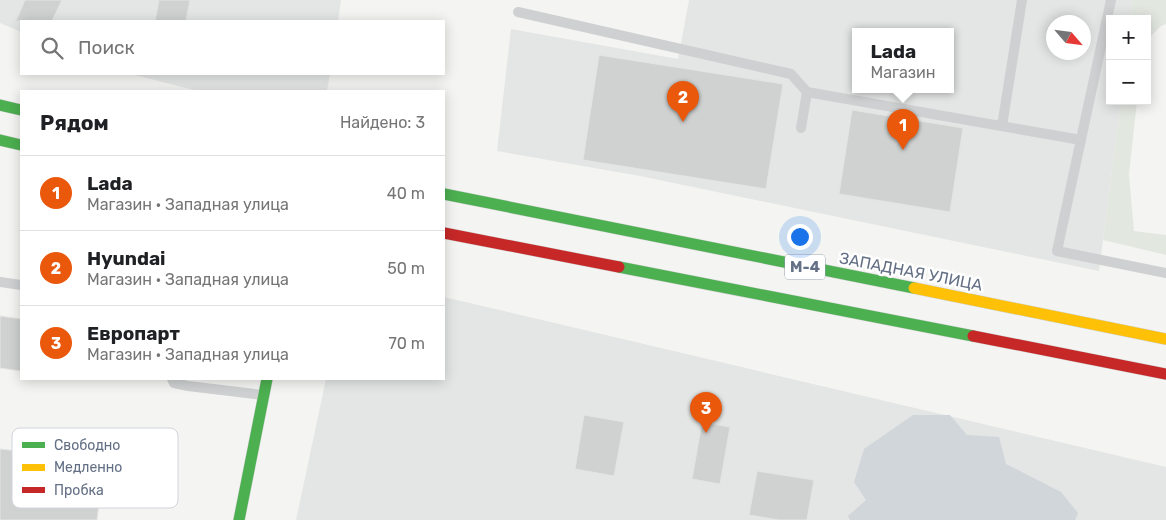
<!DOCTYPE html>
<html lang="ru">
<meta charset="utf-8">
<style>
:root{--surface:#fff;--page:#f2f2f2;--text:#202124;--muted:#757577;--line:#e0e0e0;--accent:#ea580c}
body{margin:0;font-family:Rubik,sans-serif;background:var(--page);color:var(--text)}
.controls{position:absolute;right:15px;top:15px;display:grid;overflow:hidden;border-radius:0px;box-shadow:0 2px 12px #0003}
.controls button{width:45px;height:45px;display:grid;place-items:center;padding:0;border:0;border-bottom:1px solid var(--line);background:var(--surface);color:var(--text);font:25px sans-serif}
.compass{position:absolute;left:1046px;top:15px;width:45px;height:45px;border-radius:50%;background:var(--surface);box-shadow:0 2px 12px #0003;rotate:118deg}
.you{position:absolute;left:799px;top:236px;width:18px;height:18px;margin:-12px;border:4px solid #fff;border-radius:50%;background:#1a73e8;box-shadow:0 0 0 8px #1a73e833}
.badge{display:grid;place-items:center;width:32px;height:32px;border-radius:50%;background:var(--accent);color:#fff;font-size:16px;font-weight:700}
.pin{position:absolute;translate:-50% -41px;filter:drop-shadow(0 1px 2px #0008)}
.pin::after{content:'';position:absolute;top:26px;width:18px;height:15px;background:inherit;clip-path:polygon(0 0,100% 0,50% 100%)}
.popup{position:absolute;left:852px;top:28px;width:102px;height:65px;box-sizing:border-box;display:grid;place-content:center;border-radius:0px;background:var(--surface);filter:drop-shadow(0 1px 4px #0005);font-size:16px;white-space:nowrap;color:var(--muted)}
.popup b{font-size:19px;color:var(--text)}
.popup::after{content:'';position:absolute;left:50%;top:100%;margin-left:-10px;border:10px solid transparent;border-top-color:var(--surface)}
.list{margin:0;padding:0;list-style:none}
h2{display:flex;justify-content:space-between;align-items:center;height:65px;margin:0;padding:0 20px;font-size:21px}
h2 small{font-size:16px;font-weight:400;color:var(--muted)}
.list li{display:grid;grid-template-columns:32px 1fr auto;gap:15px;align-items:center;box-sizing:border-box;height:75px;padding:0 20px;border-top:1px solid var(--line)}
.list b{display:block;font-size:19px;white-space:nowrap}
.list p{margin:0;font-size:16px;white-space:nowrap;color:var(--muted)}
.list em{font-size:16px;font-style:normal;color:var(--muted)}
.icon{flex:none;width:28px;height:28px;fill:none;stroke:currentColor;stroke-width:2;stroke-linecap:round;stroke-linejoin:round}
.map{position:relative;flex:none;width:1166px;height:520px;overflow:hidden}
.search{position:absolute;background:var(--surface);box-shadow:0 2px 12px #0003;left:20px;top:20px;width:425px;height:55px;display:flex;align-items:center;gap:12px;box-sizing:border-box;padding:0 18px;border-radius:0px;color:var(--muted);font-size:19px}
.panel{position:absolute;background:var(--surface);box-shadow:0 2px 12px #0003;left:20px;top:90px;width:425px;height:290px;border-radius:0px}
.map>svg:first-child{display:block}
</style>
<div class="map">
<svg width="1166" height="520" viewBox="0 0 1166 520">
<rect width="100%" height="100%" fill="#f4f5f2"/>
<g fill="#e4e5e5" fill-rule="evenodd">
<path d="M0 0H341L338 21H21V32L0 23Z"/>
<path d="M689 0H1133L1131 19H1110V101H1121L1099 271 640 176 497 151 511 29 678 59ZM1054 22H1084V52H1054ZM856 31H950V89H856Z"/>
<path d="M131 74H330L327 91H198Z"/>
<path d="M444 297 1166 467V520H296L326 379H444Z"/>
</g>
<g fill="#e2e8e0">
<path d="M1133 0H1166V24L1161 26 1147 40V19H1131Z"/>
<path d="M1121 101H1137L1129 174 1134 231 1166 235V255L1103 240Z"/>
</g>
<path fill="#d0d6da" d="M913 415H950L967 435 999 437 1006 464 1061 492 1078 513 1075 520H850L848 516 866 500 854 482 864 449Z"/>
<g fill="#d0d2d2" stroke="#e4e4e2">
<path d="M25 0H62L52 21H16Z"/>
<path d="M159 0H190L186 21H155Z"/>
<path d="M599 55 783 84 766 189 583 160Z"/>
<path d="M852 110 963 128 950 212 839 194Z"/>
<path d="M0 316 21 319V371L0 368Z"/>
<path d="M584 415 624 422 614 476 575 469Z"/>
<path d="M702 422 730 427 720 484 692 479Z"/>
<path d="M0 449 104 460 97 520H0Z"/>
<path d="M757 471 814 480 807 520H779L749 515Z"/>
</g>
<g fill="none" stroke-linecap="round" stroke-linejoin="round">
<defs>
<g id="fast">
<path d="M0 105 21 110"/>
<path d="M0 140 21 145"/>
<path d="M444 194 914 288"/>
<path d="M619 267 973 336"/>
<path d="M239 520 267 379"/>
</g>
<path id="slow" d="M914 288 1166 339"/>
<g id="jam">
<path d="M444 233 619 267"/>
<path d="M973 336 1166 374"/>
</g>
</defs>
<use href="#fast" stroke="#d0d2d2" stroke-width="12"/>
<use href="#slow" stroke="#d0d2d2" stroke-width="12"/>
<use href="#jam" stroke="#d0d2d2" stroke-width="12"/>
<g stroke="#cfd0d1" stroke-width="10">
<path d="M1111 0 1057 251 1166 273"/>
<path d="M518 12 791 74 807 92"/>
<path d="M1002 126 1022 0"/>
<path d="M801 128 807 92 1081 140"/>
<path d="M0 282 21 285"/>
<path d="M172 379 174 383 188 386 263 395"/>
</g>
<use href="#fast" stroke="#4caf50" stroke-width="11"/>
<use href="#slow" stroke="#ffc107" stroke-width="11"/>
<use href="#jam" stroke="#c62828" stroke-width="11"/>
</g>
<g text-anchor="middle" stroke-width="5" stroke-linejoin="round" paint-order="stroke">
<rect fill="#fff" stroke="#929aa9" stroke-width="1" x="785" y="254.5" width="40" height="25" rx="4"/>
<g font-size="15" font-weight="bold" fill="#636f84">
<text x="805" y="272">М-4</text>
</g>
<g font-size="16" fill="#636f84" stroke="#fff">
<text transform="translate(911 271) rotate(11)" y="6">ЗАПАДНАЯ УЛИЦА</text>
</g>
</g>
<rect x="12" y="428" width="166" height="80" rx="8" fill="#fff" stroke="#d0d4da" stroke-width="1"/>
<rect x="22" y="442" width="23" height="6" fill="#4caf50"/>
<rect x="22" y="464" width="23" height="7" fill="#ffc107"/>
<rect x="22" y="487" width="23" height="6" fill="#c62828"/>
<g font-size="14" fill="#636f84">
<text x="54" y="450">Свободно</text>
<text x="54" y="472">Медленно</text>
<text x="54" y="495">Пробка</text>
</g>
</svg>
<div class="controls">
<button>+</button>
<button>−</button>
</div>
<svg class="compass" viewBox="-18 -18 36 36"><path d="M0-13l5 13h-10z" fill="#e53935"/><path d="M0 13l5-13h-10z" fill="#757577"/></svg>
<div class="you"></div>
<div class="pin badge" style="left:903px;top:150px">1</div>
<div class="popup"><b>Lada</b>Магазин</div>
<div class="pin badge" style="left:683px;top:122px">2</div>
<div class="pin badge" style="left:706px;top:433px">3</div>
<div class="search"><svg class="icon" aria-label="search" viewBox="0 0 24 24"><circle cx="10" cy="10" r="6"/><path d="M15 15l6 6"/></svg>Поиск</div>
<section class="panel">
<h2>Рядом<small>Найдено: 3</small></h2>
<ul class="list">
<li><span class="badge">1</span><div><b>Lada</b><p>Магазин · Западная улица</p></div><em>40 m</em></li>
<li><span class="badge">2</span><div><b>Hyundai</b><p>Магазин · Западная улица</p></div><em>50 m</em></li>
<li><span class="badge">3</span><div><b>Европарт</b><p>Магазин · Западная улица</p></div><em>70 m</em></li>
</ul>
</section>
</div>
